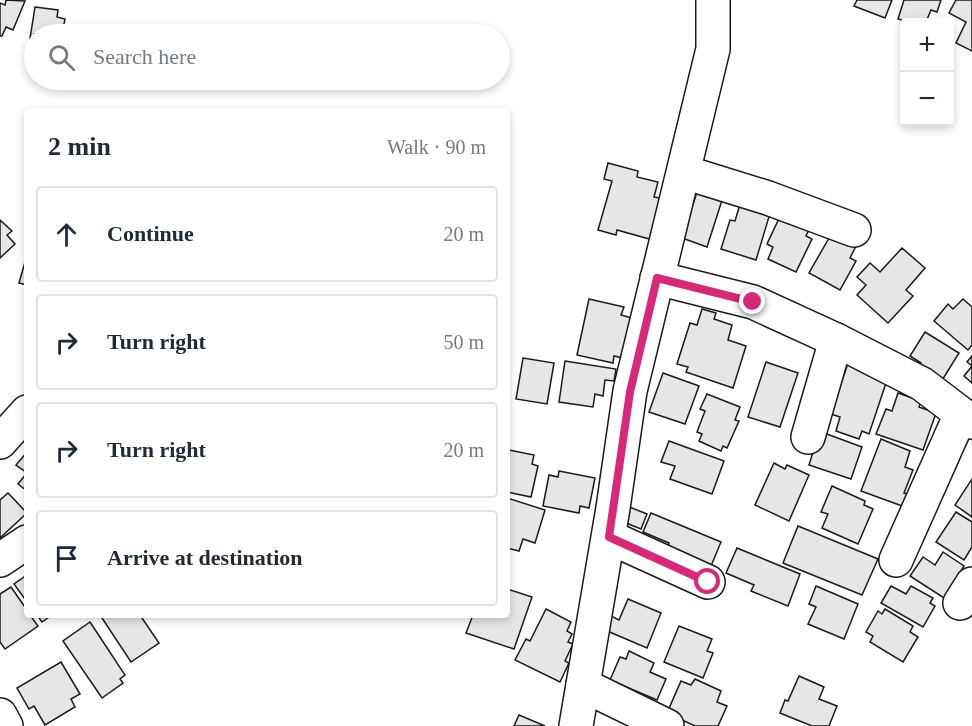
<!DOCTYPE html>
<meta charset="utf-8">
<style>
:root{--surface:#fff;--page:#f6f6f7;--text:#1f2937;--muted:#747a83;--line:#e0e1e3}
body{margin:0;font-family:"Times New Roman",serif;background:var(--page);color:var(--text)}
.controls{position:absolute;right:18px;top:18px;display:grid;overflow:hidden;border-radius:6px;box-shadow:0 3px 9px #0003}
.controls button{width:54px;height:54px;display:grid;place-items:center;padding:0;border:0;border-bottom:2px solid var(--line);background:var(--surface);color:var(--text);font:30px sans-serif}
.stop{position:absolute;width:18px;height:18px;margin:-14px;border:4px solid #db2777;border-radius:50%;background:#fff}
.stop.end{background:#db2777;border-color:#fff;box-shadow:0 2px 6px #0008}
.list{margin:0;padding:0;list-style:none}
h2{display:flex;justify-content:space-between;align-items:center;height:78px;margin:0;padding:0 24px;font-size:26px}
h2 small{font-size:20px;font-weight:400;color:var(--muted)}
.list li{display:grid;grid-template-columns:39px 1fr auto;gap:18px;align-items:center;box-sizing:border-box;height:96px;margin:0 12px 12px;padding:0 12px;border:2px solid var(--line);border-radius:6px}
.list b{display:block;font-size:22px;white-space:nowrap}
.list em{font-size:20px;font-style:normal;color:var(--muted)}
.icon{flex:none;width:33px;height:33px;fill:none;stroke:currentColor;stroke-width:2;stroke-linecap:round;stroke-linejoin:round}
.map{position:relative;flex:none;width:972px;height:726px;overflow:hidden}
.search{position:absolute;background:var(--surface);box-shadow:0 3px 9px #0003;left:24px;top:24px;width:486px;height:66px;display:flex;align-items:center;gap:15px;box-sizing:border-box;padding:0 21px;border-radius:33px;color:var(--muted);font-size:22px}
.panel{position:absolute;background:var(--surface);box-shadow:0 3px 9px #0003;left:24px;top:108px;width:486px;height:510px;border-radius:6px}
.map>svg:first-child{display:block}
</style>
<div class="map">
<svg width="972" height="726" viewBox="0 0 972 726">
<rect width="100%" height="100%" fill="#fff"/>
<g fill="#e6e6e6" stroke="#1a1a1a" stroke-width="1.5">
<path d="M6 0 25 1 13 30 6 27 2 36H0V3L5 5Z"/>
<path d="M857 0H892L885 18 854 6Z"/>
<path d="M904 0H941L937 12 931 10 926 22H908L898 19Z"/>
<path d="M956 0H972V51L956 43 966 22 949 13Z"/>
<path d="M35 7 58 10 57 17 65 19 62 34H34V46L29 45Z"/>
<path d="M608 163 638 171 637 177 658 182 654 197 664 199 653 240 617 230 616 235 598 230 612 181 604 179Z"/>
<path d="M699 186 724 194 707 247 682 238Z"/>
<path d="M741 201 771 210 756 260 721 249 730 220 735 221Z"/>
<path d="M783 210 812 223 806 236 812 239 796 272 768 259 773 247 767 244Z"/>
<path d="M0 220 12 231 7 235 15 244 0 258Z"/>
<path d="M833 231 857 244 850 258 856 261 840 290 809 273Z"/>
<path d="M902 248 925 268 906 290 913 296 888 323 857 295 866 285 857 277 870 263 880 272Z"/>
<path d="M27 255V285L19 283Z"/>
<path d="M589 299 624 307 621 315 632 318 623 358 614 356 613 363 577 355Z"/>
<path d="M963 299 972 307V345L968 350 934 321 948 304 953 309Z"/>
<path d="M702 309 716 313 714 319 732 325 728 340 746 346 733 388 686 372 688 367 677 364 690 323 697 325Z"/>
<path d="M925 332 959 353 941 382 917 368 921 363 910 356Z"/>
<path d="M972 356V383L964 376 972 366 967 362Z"/>
<path d="M523 358 554 363 547 404 516 399Z"/>
<path d="M565 361 616 369 614 381 605 380 603 396 595 394 593 407 559 402Z"/>
<path d="M766 362 798 373 780 427 748 417Z"/>
<path d="M848 363 888 377 869 434 862 431 859 439 836 431 840 417 831 414Z"/>
<path d="M663 373 699 386 685 424 649 412Z"/>
<path d="M898 393 921 401 919 407 936 413 923 450 876 434 886 409 892 411Z"/>
<path d="M707 394 740 407 735 420 739 421 727 448 723 446 721 451 699 441 702 434 697 432 705 411 700 409Z"/>
<path d="M824 433 862 447 851 479 809 465 817 439Z"/>
<path d="M881 439 910 451 905 467 913 470 904 493 910 495 905 507 861 491Z"/>
<path d="M669 441 724 461 712 494 670 479 675 466 661 462Z"/>
<path d="M509 450 534 455 532 464 538 466 531 497 507 492V460Z"/>
<path d="M27 452V491L18 484 27 473 16 465Z"/>
<path d="M774 463 785 469 787 465 809 475 789 521 755 505Z"/>
<path d="M559 471 595 478 589 508 580 506 579 513 543 506 549 475 558 477Z"/>
<path d="M972 479V517L955 505Z"/>
<path d="M832 486 865 501 864 505 873 509 858 544 822 528 828 514 821 512Z"/>
<path d="M8 493 27 513 0 538V500Z"/>
<path d="M507 498 545 510 535 543 523 539 519 551 507 548Z"/>
<path d="M627 506 647 514 641 529 621 521Z"/>
<path d="M956 512 972 522V547L964 560 936 542Z"/>
<path d="M651 513 721 542 711 566 668 547 669 543 643 532Z"/>
<path d="M798 526 878 559 862 595 783 563Z"/>
<path d="M737 548 800 574 788 606 751 591 754 585 726 573Z"/>
<path d="M943 552 964 566 944 598 910 576 923 557 935 565Z"/>
<path d="M27 575V602L14 584Z"/>
<path d="M816 586 858 604 844 639 808 624 816 607 809 604Z"/>
<path d="M891 586 906 594 911 586 933 598 930 603 935 606 923 627 881 603Z"/>
<path d="M11 587 27 610V615H30L38 626 5 649 0 642V594Z"/>
<path d="M507 589 532 597 514 649 466 633 473 615H507Z"/>
<path d="M628 599 661 613 647 648 605 630 611 616 619 620Z"/>
<path d="M546 609 571 622 567 631 572 634 568 642 573 644 565 661 569 663 560 682 515 660 526 639 530 641Z"/>
<path d="M885 609 913 626 910 632 918 637 903 662 870 642 873 636 866 632 878 611 882 614Z"/>
<path d="M37 615H52L42 622Z"/>
<path d="M100 615H140L159 643 131 662Z"/>
<path d="M90 622 125 675 120 679 123 683 102 698 63 641Z"/>
<path d="M679 626 712 639 707 651 713 653 703 678 664 662Z"/>
<path d="M629 651 654 663 650 672 666 679 657 700 610 680 620 657 626 659Z"/>
<path d="M61 662 80 694 71 699 75 707 45 725 34 706 29 709 17 688Z"/>
<path d="M799 676 824 687 819 699 837 706 829 726H812L780 713 785 700 788 701Z"/>
<path d="M695 679 721 691 717 702 727 706 718 726H695L667 713 681 681 691 685Z"/>
<path d="M519 715 545 726H514Z"/>
</g>
<g fill="none" stroke-linecap="round" stroke-linejoin="round">
<defs>
<g id="minor">
<path d="M684 172 768 198 854 230"/>
<path d="M657 278 753 302 836 340 922 384 972 422"/>
<path d="M808 437 836 340"/>
<path d="M0 442 27 412"/>
<path d="M609 537 708 582"/>
<path d="M0 560 27 542"/>
<path d="M896 560 961 414"/>
<path d="M960 603 972 584"/>
<path d="M583 685 667 726"/>
<path d="M0 715 6 726"/>
<path d="M576 726 613 508 630 391 713 49V0"/>
</g>
</defs>
<use href="#minor" stroke="#1a1a1a" stroke-width="36"/>
<use href="#minor" stroke="#fff" stroke-width="33"/>
</g>
<g fill="none" stroke-linecap="round" stroke-linejoin="round">
<path stroke="#db2777" stroke-width="8" d="M708 582 609 537 630 392 657 278 753 302"/>
</g>
</svg>
<div class="controls">
<button>+</button>
<button>−</button>
</div>
<div class="stop" style="left:708px;top:582px"></div>
<div class="stop end" style="left:753px;top:302px"></div>
<div class="search"><svg class="icon" aria-label="search" viewBox="0 0 24 24"><circle cx="10" cy="10" r="6"/><path d="M15 15l6 6"/></svg>Search here</div>
<section class="panel">
<h2>2 min<small>Walk · 90 m</small></h2>
<ul class="list">
<li><svg class="icon" aria-label="ahead" viewBox="0 0 24 24"><path d="M12 20V5M6 11l6-6 6 6"/></svg><div><b>Continue</b></div><em>20 m</em></li>
<li><svg class="icon" aria-label="right" viewBox="0 0 24 24"><path d="M7 20v-9h11M14 6l5 5-5 5"/></svg><div><b>Turn right</b></div><em>50 m</em></li>
<li><svg class="icon" aria-label="right" viewBox="0 0 24 24"><path d="M7 20v-9h11M14 6l5 5-5 5"/></svg><div><b>Turn right</b></div><em>20 m</em></li>
<li><svg class="icon" aria-label="arrive" viewBox="0 0 24 24"><path d="M6 21V4h12l-3 4 3 4H6"/></svg><div><b>Arrive at destination</b></div></li>
</ul>
</section>
</div>
